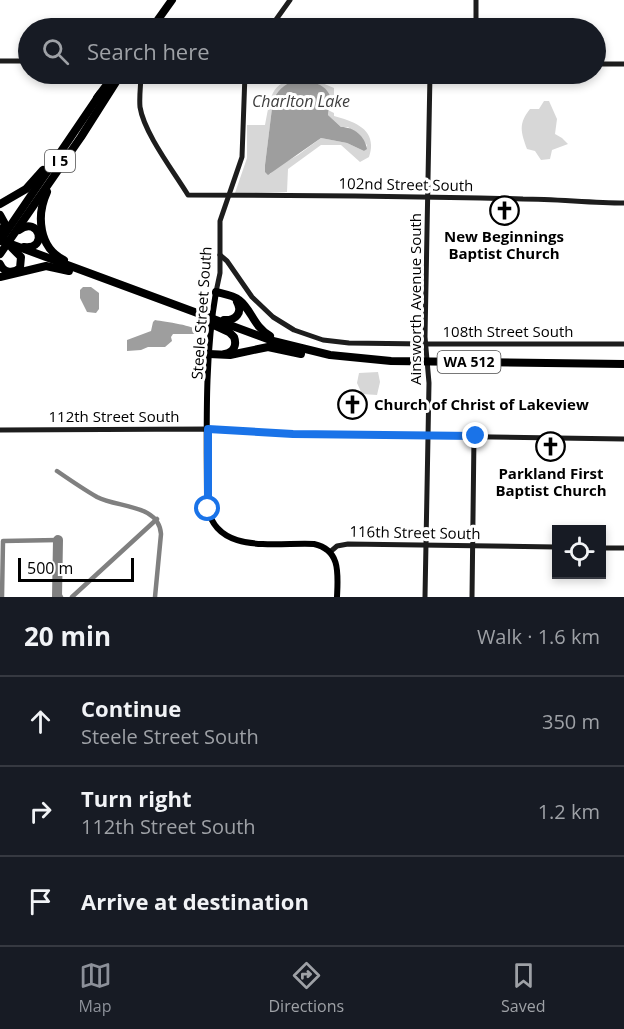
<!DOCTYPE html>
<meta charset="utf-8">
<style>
:root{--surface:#171b24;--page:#20242c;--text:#f1f3f6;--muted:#9ea1a6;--line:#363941;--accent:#8c9099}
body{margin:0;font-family:"Open Sans",sans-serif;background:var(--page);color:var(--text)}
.controls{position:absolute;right:18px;bottom:18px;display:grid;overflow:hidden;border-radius:0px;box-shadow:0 3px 9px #0003}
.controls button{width:54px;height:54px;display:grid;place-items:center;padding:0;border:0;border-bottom:2px solid var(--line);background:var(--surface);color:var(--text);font:30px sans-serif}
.scale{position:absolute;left:18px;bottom:15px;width:116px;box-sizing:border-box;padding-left:6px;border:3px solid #000;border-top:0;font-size:16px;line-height:21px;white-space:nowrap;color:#000;-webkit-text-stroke:4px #fff;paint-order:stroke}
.stop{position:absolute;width:18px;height:18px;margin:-14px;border:4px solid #1a73e8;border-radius:50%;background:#fff}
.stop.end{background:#1a73e8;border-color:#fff;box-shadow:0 2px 6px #0008}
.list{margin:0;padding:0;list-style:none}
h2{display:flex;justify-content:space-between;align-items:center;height:78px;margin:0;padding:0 24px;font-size:26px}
h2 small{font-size:20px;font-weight:400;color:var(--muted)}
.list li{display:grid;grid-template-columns:39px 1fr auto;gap:18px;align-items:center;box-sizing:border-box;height:90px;padding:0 24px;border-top:2px solid var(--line)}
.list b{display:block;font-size:22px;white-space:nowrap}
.list p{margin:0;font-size:20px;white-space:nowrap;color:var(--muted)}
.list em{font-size:20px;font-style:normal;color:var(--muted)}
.icon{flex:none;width:33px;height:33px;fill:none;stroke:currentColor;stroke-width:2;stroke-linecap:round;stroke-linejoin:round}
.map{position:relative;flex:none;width:624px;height:597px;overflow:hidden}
.search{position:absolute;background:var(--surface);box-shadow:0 3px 9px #0003;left:18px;right:18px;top:18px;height:66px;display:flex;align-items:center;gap:15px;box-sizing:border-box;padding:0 21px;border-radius:33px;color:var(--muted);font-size:22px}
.sheet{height:348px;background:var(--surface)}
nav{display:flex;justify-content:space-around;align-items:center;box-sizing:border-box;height:84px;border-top:2px solid var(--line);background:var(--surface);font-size:16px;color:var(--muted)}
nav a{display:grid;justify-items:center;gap:3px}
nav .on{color:var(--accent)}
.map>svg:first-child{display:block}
</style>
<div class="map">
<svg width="624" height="597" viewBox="0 0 624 597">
<rect width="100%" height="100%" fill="#fff"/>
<g fill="#d7d7d7">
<path d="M308 77 334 88V106L329 103 330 97 273 100 265 165 270 174 275 168 298 155 321 138 347 143 364 151 366 149 367 145 348 127H341L328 115V110L334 113V116C356 122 378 130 369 157L360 162 341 145H321L288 169 287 192 235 193 247 158V125H265C272 91 270 81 308 77Z"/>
<path d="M544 101H549L557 119 555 134 562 138 568 144 552 150 550 159 541 160 535 151 527 149C521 132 518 124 530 109H539Z"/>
<path d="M378 372 380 382 377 395 362 394 357 383 359 373Z"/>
</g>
<g fill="#9e9e9e">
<path d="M300 80C311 81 326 84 330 96 331 101 328 109 328 115L341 127C354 127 365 136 367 149L364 151 347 143 321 138 268 175 265 172V165L273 100C280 87 287 82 300 80Z"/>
<path d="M83 287H91L99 293V309L96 313 87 312 80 298V290Z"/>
<path d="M155 320C166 322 194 325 200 332L198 334H173L171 337 172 341 165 347H148L141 350 127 351V340L151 331 153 322Z"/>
</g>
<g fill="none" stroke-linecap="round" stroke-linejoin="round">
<g stroke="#808080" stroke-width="4.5">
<path d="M57 471C70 480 83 489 97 497 118 508 159 504 161 534L155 597"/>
<path d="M57 590 61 597"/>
<path d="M2 597 3 541 58 540"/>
<path d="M72 597 157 519"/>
</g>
<path stroke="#808080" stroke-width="10" d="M57 597 58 540"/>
<g stroke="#1d1d1d" stroke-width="5">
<path d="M270 28 290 0"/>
<path d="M476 28V0"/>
<path d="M0 61H28"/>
<path d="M596 64H624"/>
<path d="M141 74C141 84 139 96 140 107 144 133 174 172 188 195 300 195 411 196 523 199 557 199 590 203 624 203"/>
<path d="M220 255 227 261 252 297 273 317 294 330 323 340 349 343 425 344H624"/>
<path d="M216 292 220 273V221L242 157 245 74"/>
<path d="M0 430 208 429 293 434 624 439"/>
<path d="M602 548H624"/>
<path d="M330 552 337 546 348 544 556 547"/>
<path d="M425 597 429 383 425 337 430 74"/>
<path d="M472 597 474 436"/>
</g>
<path stroke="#000" stroke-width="6" d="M216 292C204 360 207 435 207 504 214 556 276 542 314 544 341 550 338 574 337 597"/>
<g stroke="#000" stroke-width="8">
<path d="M152 28 172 0"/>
<path d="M97 98 115 74"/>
<path d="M47 192C36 216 39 248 64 260"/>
<path d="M0 204 26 189 43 170"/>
<path d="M0 215 5 224 0 235"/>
<path d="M19 230C39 215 49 250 24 247"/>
<path d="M0 240 273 341 330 355 391 361 624 364"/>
<path d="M0 241 100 94"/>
<path d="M0 254 81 137 121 74"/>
<path d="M0 264C4 273 13 274 20 268L21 257 12 248"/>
<path d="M0 277 46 266 69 271"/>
<path d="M216 292C224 294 233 295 239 300 252 310 253 326 270 336"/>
<path d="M201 319 229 332 234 337C237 345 234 352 225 354"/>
<path d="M224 320C236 321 243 312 237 302"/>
<path d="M209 354 230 355 268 347 301 354"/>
</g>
</g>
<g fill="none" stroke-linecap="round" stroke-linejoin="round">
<path stroke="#1a73e8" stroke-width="8" d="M208 509V429L293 434 476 436"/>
</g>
<defs>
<symbol id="church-ring" viewBox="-11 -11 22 22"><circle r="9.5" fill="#fff" stroke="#000" stroke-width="1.5"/><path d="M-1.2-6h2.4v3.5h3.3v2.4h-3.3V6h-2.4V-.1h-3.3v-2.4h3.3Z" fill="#000"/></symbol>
</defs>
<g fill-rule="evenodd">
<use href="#church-ring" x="488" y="194" width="33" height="33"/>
<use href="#church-ring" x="336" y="388" width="33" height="33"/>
<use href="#church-ring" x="534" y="430" width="33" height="33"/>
</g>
<g text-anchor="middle" stroke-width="6" stroke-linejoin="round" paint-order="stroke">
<g fill="#fff" stroke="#4c4c4c" stroke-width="1.5">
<rect x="45" y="150" width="30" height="22" rx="4.5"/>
<rect x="437.5" y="351" width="63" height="22" rx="4.5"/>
</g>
<g font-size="14" font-weight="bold" fill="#000">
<text x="60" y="166">I 5</text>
<text x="469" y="367">WA 512</text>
</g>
<g font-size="15" fill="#000" stroke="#fff">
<text transform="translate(406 185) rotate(1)" y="5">102nd Street South</text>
<text transform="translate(416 299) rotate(-90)" y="5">Ainsworth Avenue South</text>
<text transform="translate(202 313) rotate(-86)" y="5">Steele Street South</text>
<text x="508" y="337">108th Street South</text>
<text x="114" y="422">112th Street South</text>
<text transform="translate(415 533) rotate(1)" y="5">116th Street South</text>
</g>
<g font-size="15" font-weight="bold" fill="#000" stroke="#fff">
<text x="504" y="242">New Beginnings<tspan x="504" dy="17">Baptist Church</tspan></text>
<text x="374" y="410" text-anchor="start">Church of Christ of Lakeview</text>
<text x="551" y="479">Parkland First<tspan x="551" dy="17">Baptist Church</tspan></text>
</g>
<g font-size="16" font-style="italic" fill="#3f3f3f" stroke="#fff">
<text x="301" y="107">Charlton Lake</text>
</g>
</g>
</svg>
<div class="controls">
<button><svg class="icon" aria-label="locate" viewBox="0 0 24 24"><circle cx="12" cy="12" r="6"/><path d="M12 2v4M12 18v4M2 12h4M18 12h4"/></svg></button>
</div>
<div class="scale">500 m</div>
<div class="stop" style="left:208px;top:509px"></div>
<div class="stop end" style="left:476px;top:436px"></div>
<div class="search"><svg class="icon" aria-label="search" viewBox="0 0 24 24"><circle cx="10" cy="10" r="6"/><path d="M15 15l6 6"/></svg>Search here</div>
</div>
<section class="sheet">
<h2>20 min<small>Walk · 1.6 km</small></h2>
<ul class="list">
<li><svg class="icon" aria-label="ahead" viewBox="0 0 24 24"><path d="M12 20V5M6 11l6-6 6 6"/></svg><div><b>Continue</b><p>Steele Street South</p></div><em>350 m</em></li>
<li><svg class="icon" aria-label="right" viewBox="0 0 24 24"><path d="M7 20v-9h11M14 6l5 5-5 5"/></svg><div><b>Turn right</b><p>112th Street South</p></div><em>1.2 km</em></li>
<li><svg class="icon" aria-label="arrive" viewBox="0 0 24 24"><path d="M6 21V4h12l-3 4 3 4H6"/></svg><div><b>Arrive at destination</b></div></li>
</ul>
</section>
<nav>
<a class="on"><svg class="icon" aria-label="map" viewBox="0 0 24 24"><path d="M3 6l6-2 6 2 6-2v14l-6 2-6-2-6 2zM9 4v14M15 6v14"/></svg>Map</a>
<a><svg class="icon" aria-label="directions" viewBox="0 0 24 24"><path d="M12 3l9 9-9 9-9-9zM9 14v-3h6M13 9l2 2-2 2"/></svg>Directions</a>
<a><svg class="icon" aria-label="saved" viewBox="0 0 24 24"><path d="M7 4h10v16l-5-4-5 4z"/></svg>Saved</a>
</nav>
